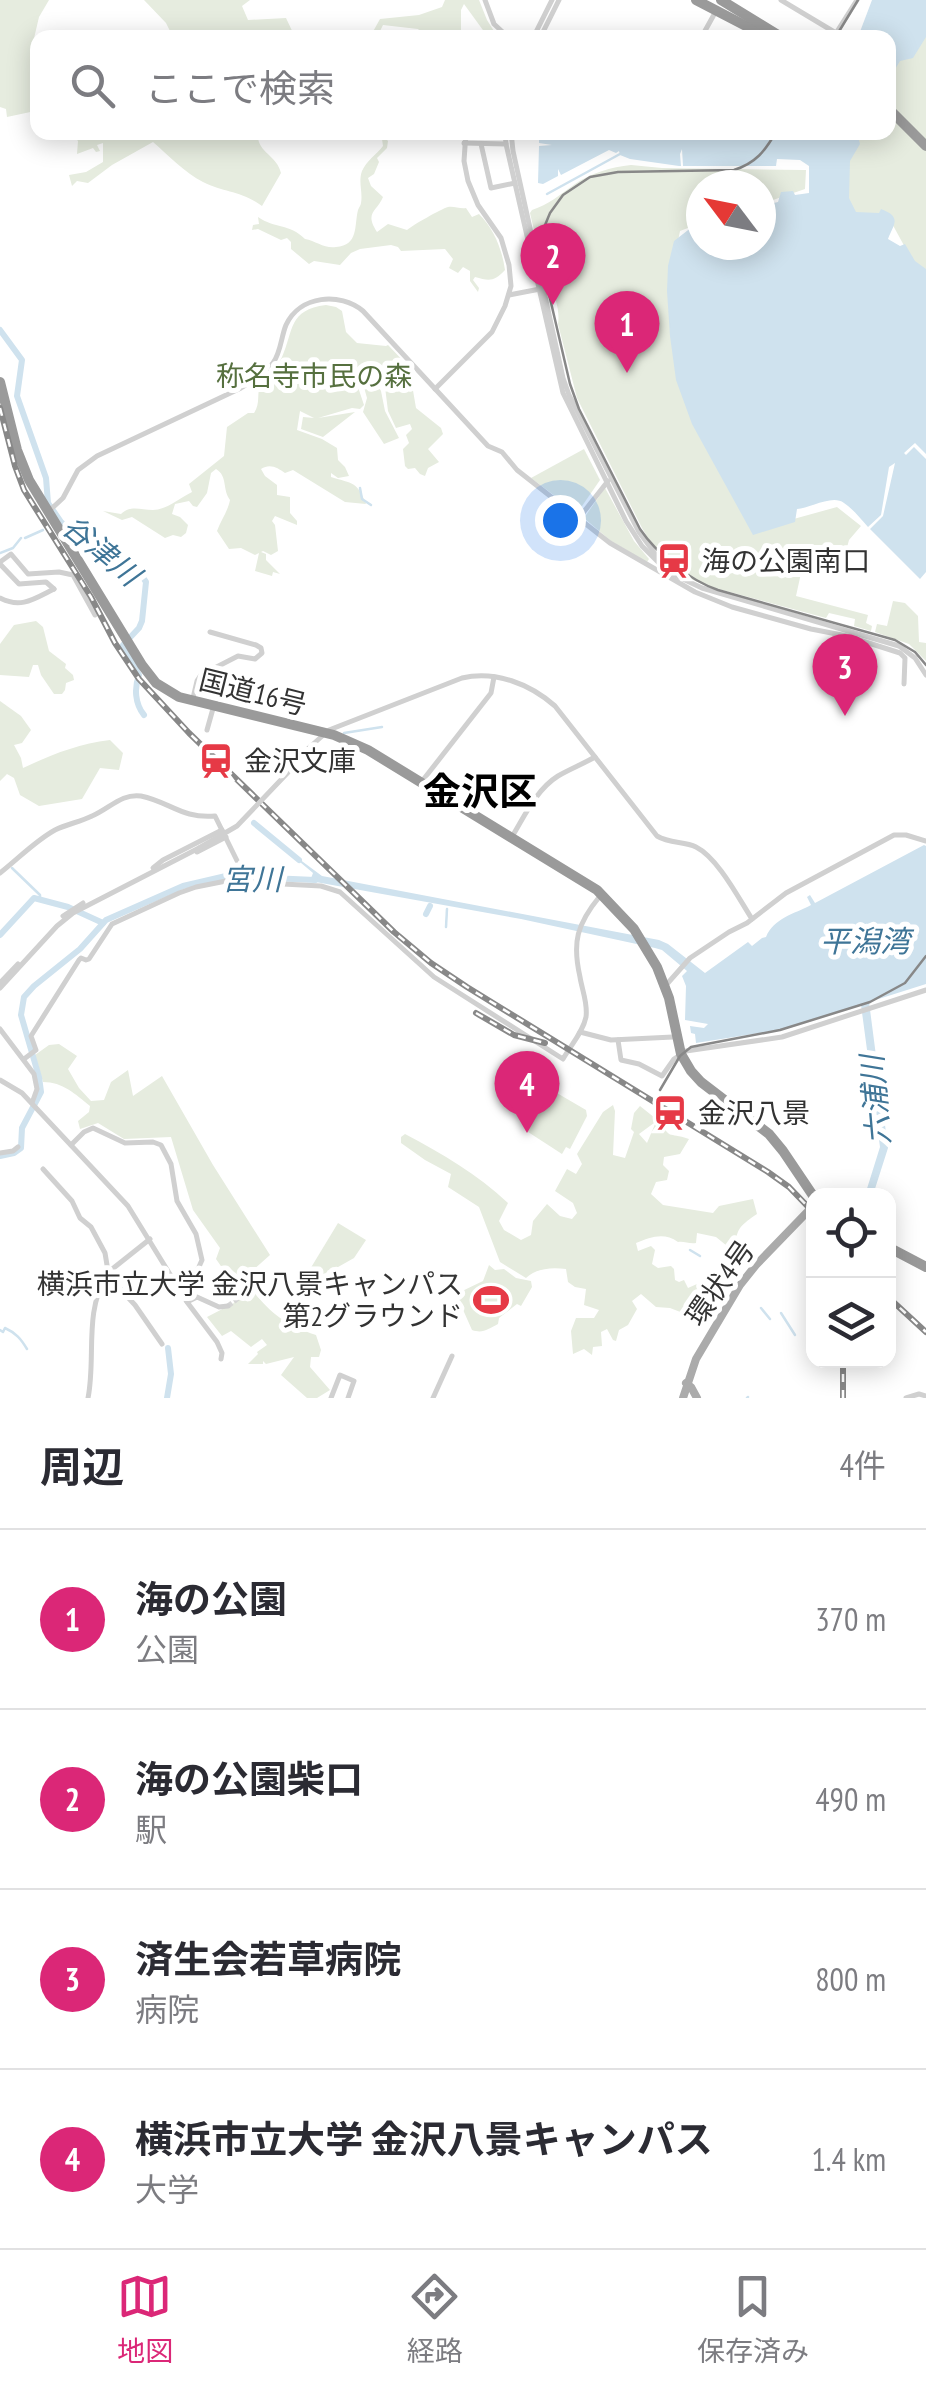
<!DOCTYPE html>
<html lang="ja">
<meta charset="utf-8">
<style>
:root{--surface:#fff;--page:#f2f2f3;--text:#2b2b33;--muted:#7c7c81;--line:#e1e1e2;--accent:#db2777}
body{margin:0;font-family:"PT Sans Narrow","Noto Sans JP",sans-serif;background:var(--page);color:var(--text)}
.controls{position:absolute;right:30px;bottom:30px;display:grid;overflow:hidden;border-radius:20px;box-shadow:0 5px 25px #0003}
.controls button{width:90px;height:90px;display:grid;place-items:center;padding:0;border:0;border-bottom:2px solid var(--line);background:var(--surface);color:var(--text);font:50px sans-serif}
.compass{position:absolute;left:686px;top:170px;width:90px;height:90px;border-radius:50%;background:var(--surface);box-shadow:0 5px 25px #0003;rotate:302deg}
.you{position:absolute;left:560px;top:520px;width:35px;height:35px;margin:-25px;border:8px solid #fff;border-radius:50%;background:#1a73e8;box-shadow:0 0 0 15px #1a73e833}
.badge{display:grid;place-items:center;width:65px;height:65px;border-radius:50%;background:var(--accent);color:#fff;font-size:32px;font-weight:700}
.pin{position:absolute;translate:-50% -82px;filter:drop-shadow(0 2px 5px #0008)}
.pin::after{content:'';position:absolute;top:52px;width:35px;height:30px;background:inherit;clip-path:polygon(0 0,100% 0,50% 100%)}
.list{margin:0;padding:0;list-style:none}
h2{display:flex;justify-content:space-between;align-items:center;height:130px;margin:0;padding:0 40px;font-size:42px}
h2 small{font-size:32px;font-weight:400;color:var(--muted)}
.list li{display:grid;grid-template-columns:65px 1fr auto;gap:30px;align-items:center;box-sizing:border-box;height:180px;padding:0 40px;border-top:2px solid var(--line)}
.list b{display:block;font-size:38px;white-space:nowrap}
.list p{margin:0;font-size:32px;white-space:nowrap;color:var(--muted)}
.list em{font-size:32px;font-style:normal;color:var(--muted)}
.icon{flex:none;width:55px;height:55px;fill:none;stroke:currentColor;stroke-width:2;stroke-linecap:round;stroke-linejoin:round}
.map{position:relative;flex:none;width:926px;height:1398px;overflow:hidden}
.search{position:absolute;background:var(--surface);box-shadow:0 5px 25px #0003;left:30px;right:30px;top:30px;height:110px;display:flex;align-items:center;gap:25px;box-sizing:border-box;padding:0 35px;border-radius:20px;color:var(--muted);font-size:38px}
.sheet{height:850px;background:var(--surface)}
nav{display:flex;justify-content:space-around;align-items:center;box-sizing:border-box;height:140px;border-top:2px solid var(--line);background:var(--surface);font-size:28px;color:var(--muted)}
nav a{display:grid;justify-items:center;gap:5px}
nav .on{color:var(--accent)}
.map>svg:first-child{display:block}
</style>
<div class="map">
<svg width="926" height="1398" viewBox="0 0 926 1398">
<rect width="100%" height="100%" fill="#fff"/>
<g fill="#e6ecdf">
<path d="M0 0H49L39 17 32 47 37 56V113L35 111 7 117 6 109 0 107Z"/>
<path d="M144 0H250L242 6 248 20 286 18 295 37H285L282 33 264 31 250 33 247 37H173L166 23Z"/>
<path d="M445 0H479L487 20 497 36 496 37H488L464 4 461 10V37H426L418 29 383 25 377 37H370L380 19 419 15 442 7Z"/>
<path d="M926 31V271L913 262 889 218 854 212C841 186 847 159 855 133L888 132 889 75 900 58Z"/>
<path d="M71 133H258C256 152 277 155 281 173L262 206C240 190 225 193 203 182 185 173 168 155 153 142L112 165 88 183 77 181 72 186 69 175 86 172 103 162V143L97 145 100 151 96 152 93 148 77 154 78 141Z"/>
<path d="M374 133H380L388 141 387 148 377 158 379 162 374 174 368 178 371 186 383 197C377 212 364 212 377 232L388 224 407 230C413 225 441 209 448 207 454 206 460 209 466 208L472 217 479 214C494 229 502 249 505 270 494 282 489 281 475 277L473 280 479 288 478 292 470 281V271L463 267 458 273 449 268 453 259 445 249 401 251 398 247 391 245 360 249 351 253 340 265 314 261 309 264 291 249V242L287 238 281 240 258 229 252 230 253 225 259 224 258 217C275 229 289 223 305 239 316 241 325 249 336 247 359 245 354 226 358 210 359 207 361 205 361 203 363 192 358 182 362 171 367 160 376 155 383 146L382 139Z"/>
<path d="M631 165 662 168 806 170 805 189 761 204V185H701V223L680 231 670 280 754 530 837 507 861 526 849 540 840 574 803 564 796 596 868 615 866 623 872 626 871 631 854 626 855 619 829 613 826 618 704 585 689 578 667 562 654 548 642 528 577 398 558 324C560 313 556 293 547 285L530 213 532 210C548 205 561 194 575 184 591 173 611 167 631 165Z"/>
<path d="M326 305 336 307 342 311 346 332 357 343 386 346 388 345 409 367 416 408 441 428 443 434 428 449 439 462 428 468 425 476 420 474 415 468 408 469 405 466 403 449 409 443 406 435 412 429 410 424 396 428 388 411 385 387 374 378 381 391 385 411 399 438 384 444 363 412 367 398 360 373 373 376 363 371 352 369 364 405 360 409 352 408 318 418 355 412 323 437 301 429 303 417 314 418 300 411 297 430 322 439 337 448 338 460 345 467 349 476 338 478 331 473V477C353 484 357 481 366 504L345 502 293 470 285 473C278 468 270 463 261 469L265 476 277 485V495L290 497V513L297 521V525L275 516 272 521 275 525 278 551 271 555 263 551 261 552 266 554V560L280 574 273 572 272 576 255 571 259 553 255 555 241 548 229 549 217 531C221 520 228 511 230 500 222 490 228 476 216 469L211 473 207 493 197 507 193 506 189 501 175 504 172 514 180 517 188 525 186 533 181 537 173 535 165 538 132 517 122 520 103 511 121 514C131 505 140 510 153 510 166 510 180 498 192 492L189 484 224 456 227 427 248 413H254C261 403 256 393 261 382 266 372 278 367 282 357 294 330 288 310 326 305Z"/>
<path d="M584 449 600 480 580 509 571 508 531 478Z"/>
<path d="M605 488 634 541 649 559 647 562 611 541 584 518Z"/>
<path d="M893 601 905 603 918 616 919 642 926 643V661L909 644 875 632 877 624 887 626Z"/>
<path d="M36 621 43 627 49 651 66 664 65 668 73 675 74 680 66 683 65 690 62 694H54L41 675 38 665H33L29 677 0 675V644L14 625Z"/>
<path d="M0 701 21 716 31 730 22 743 14 745 21 758 23 768C53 754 78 744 110 740L123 753 119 770 100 768 82 799 39 806 20 795 14 778 7 774 0 781Z"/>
<path d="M59 1044 77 1056 68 1069 79 1088 91 1101 104 1100 111 1082 128 1070 133 1096 162 1076 213 1165 270 1255 244 1278C264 1308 281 1324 316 1335L321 1350 319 1357H311L310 1367 330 1390 317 1398H307L281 1375 294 1357 266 1364 263 1361V1364H248L258 1354 257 1352 267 1345 262 1339 251 1347 231 1331 222 1336 207 1317 234 1303 232 1282 216 1259 220 1248 193 1210 171 1137 124 1139 98 1123 80 1129 78 1121 89 1112 90 1106C75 1094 63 1082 43 1082L35 1055 49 1045Z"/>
<path d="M550 1089 586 1110 587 1116 570 1149 566 1147 562 1154 525 1130Z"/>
<path d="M613 1105 615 1111 613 1155 625 1158 634 1132 631 1129 634 1113 640 1106 655 1118 654 1123 639 1134 647 1143 658 1117C671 1142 667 1131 689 1139L680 1154 664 1157 663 1165 669 1171 667 1180 656 1182 651 1194 663 1205 713 1213 719 1206 753 1199 757 1214C741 1225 735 1229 736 1249L732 1250 716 1237 697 1233 696 1243C689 1244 684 1241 678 1242 664 1232 651 1237 636 1243L638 1251 651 1246 655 1250 652 1264 658 1268 671 1266 674 1269 675 1280 679 1282 684 1280 688 1288 706 1280 723 1301 700 1305 701 1320 670 1308 656 1307 641 1294 632 1301 637 1309 628 1325 619 1330 616 1341 613 1340 607 1329 601 1332 602 1346 593 1347 592 1355 584 1349 573 1354 571 1331 576 1318H594L599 1310 584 1305 586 1289 575 1287 568 1282 566 1269C552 1267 537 1268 526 1278L500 1262 479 1207 448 1187 451 1174 425 1160 401 1143V1137L405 1134C443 1154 477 1174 508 1203L499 1221 504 1230 521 1240 531 1235 533 1221 547 1204 560 1216 572 1219 577 1213 573 1203 555 1191 567 1169 576 1174 582 1164 577 1154 603 1112Z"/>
<path d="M338 1223 366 1240 354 1258 331 1271 328 1270 308 1302 295 1294Z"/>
<path d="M489 1265 495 1270 504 1269 516 1278 531 1281 532 1287 521 1306 517 1304 499 1318 498 1324C488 1329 483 1334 472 1330L456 1294 483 1281Z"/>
</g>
<g fill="#cfe2ee">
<path d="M872 0H926V37L913 58 900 61 889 79 888 38 858 37Z"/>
<path d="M539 133H857L860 144 850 161 849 198 856 212 879 213 881 209C902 217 894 224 888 239L900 246 905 244 915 261 926 269V454L915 443 904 453 906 455 914 447 926 459V572L920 579 870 529 883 516 895 463 889 467 881 515 868 527C861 519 853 509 844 503 832 494 809 509 797 509L795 522 753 535 692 424 676 380 670 336 667 291 668 266 674 241 701 220V245H761V206L778 202 781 192 793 191 795 195 809 193V166L800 160 777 159 776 166H683L682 149 680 154 681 166H679L630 159 620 155 619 151 616 153 609 150 561 175 558 169V176L543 184 538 183 539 146 552 145 539 143Z"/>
<path d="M924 845 926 846V984L869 1002 888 1148 873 1195H865L880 1147 861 1005 784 1029 696 1043 695 1034 691 1033 690 1026 704 1028 708 1024 685 1020 686 986 682 976 687 971 662 950 655 948 521 919 310 881 313 873 294 857 295 856 322 876 659 940 668 944 705 973 748 942 752 946 762 938 766 937C774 918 794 914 811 905L807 897 810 895 815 903Z"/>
</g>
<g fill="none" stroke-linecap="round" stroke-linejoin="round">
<g stroke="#cfe2ee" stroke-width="2.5">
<path d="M547 194 620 154"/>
<path d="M360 488 362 499 371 505"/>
<path d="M25 538 43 530"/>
<path d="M0 553 13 548 21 538"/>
<path d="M344 733 382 727"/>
<path d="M12 868 40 895V898"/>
<path d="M446 927 447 909"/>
<path d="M690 1250 700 1256"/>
<path d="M761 1308 770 1319"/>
<path d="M781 1313 795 1335"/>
<path d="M0 1330 3 1332 5 1328C16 1333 21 1339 27 1349"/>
<path d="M747 1398 748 1397"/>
</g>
<g stroke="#cfe2ee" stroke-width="6">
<path d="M0 330 22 360 17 396 46 478 48 503 61 522 74 534H83L101 549 111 551 123 565 142 576 146 582 142 621 139 628 123 645 139 675C134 688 135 704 144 715"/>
<path d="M254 823 299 860"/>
<path d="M426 914 430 906"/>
<path d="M0 935 34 898 68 907 103 923"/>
<path d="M0 1156 14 1153 21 1148 22 1128 41 1092 39 1077 21 1015 24 997 34 986 80 949 106 920 183 886 226 876 315 880"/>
<path d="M167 1398 171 1374 168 1348"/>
</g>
<path stroke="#d6d6d6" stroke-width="5" stroke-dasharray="5 2.5" stroke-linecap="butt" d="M228 1306 254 1286"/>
<g stroke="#d0d0d0" stroke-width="5">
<path d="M485 0 494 24 509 38"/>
<path d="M781 0 836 33"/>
<path d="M533 38 552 0"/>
<path d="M540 38 559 0"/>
<path d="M701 38 716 11"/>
<path d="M833 38 857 0"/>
<path d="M505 132 506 144 563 393 626 521 642 546 668 572 702 588 899 646 915 658 926 675"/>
<path d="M511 132 513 151 563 378 569 395 639 532 656 555 675 572"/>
<path d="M464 143 506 144"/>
<path d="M481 144 491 188 515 183"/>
<path d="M509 295 540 289"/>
<path d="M435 389 492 332 505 306 511 286 509 265 501 238 478 205 468 181 464 161 466 132"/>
<path d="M49 511 63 498 78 470 97 456 241 388C252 381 265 374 273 363 281 352 281 337 286 325 300 295 340 292 363 311L488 446 502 452 517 470 610 543 695 592 732 607 811 629 847 636 900 653 905 658 904 684"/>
<path d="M579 518 608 481"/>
<path d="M0 562 11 554 28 574 59 572 73 575 95 615"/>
<path d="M0 564 19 584 46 582 54 589"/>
<path d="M0 598C21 609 34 599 54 589"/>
<path d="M193 698 197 681 201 675 238 656 255 659 262 653 261 648 256 645 210 632"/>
<path d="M207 730 214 705"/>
<path d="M294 761 329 730 462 678C495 670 530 684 555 706L657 836C670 844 684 841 696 847 718 858 739 899 752 919"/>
<path d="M423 780 491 693 494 677"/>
<path d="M513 835C525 815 537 789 558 776 570 769 583 764 595 757"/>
<path d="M197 852 226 837"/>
<path d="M153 868 163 860 222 830"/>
<path d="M0 873C18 859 35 841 55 830 67 824 80 822 92 816 109 809 122 793 141 796 170 802 182 819 215 816L248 883"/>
<path d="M63 916 83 903"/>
<path d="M0 983 18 964"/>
<path d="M667 984 690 958 729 932 747 923 786 893 894 835H906L926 841"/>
<path d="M0 988 57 926 73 913 199 848"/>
<path d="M0 1029 34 1074 37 1089 32 1103"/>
<path d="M580 1032 611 1040 673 1037"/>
<path d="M618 1040 621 1060 639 1064 662 1076 674 1059 686 1051 782 1037 926 990"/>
<path d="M24 1059 36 1050 31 1036 79 960 81 958 86 960 89 959 112 924 179 893 196 887 226 881 321 886 340 892 434 977 563 1059C571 1045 583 1032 586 1017 588 1003 582 990 580 977 572 942 577 924 600 896"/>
<path d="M0 1080 22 1093 128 1206 187 1302 217 1342 222 1353 221 1359"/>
<path d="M71 1145 84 1132 93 1128 125 1143 153 1142 161 1145 171 1164 177 1201 196 1234 202 1260 198 1269 177 1284"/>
<path d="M0 1153 13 1151 18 1147"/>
<path d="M43 1169 72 1201 80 1218 91 1227 105 1253 109 1277 135 1305 162 1344"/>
<path d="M111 1270 150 1239"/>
<path d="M254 1286 262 1276"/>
<path d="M187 1302 197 1297 219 1307 228 1306"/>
<path d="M88 1398C96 1359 84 1312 106 1277"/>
<path d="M331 1398 340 1375 354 1381 348 1398"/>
<path d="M433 1398 452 1356"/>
<path d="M906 1398 919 1394 926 1396"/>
</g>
<g stroke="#ababab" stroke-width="8">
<path d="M686 1383 691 1387 697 1398"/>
<path d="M683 1398 696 1359 740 1285 756 1265 814 1205"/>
</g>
<g stroke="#9a9a9a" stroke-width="10">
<path d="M888 108 926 146"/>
<path d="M0 382 17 450 29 480 142 665 156 683 179 697 334 735 368 750 597 890 634 929 657 967 669 998 681 1054 691 1071 701 1082 769 1134 783 1151 814 1197"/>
<path d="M888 1247 926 1267"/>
</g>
<g stroke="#888" stroke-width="2.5">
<path d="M835 38 858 0"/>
<path d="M776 132C765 151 756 163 734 170L618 172 590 177 563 195 550 213 543 230 542 264 570 384 579 409 640 529C657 554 689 580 718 590L895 640 915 652 926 665"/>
<path d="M660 1090 680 1056 691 1047 780 1030 870 1002 905 983 926 956"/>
</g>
<defs>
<g id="rail">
<path d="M0 408 15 466 24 490 91 597 115 643 139 679 189 733 394 932 431 963 467 987 768 1172 789 1187 814 1213"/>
<path d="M476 1013 514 1035 545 1043"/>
<path d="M888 1297 926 1332"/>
<path d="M843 1398V1360"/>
</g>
</defs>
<use href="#rail" stroke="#888" stroke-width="6"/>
<use href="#rail" stroke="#fff" stroke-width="2.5" stroke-dasharray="8" stroke-linecap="butt"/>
<g stroke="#d0d0d0" stroke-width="5">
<path d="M199 848 237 826 296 764"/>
<path d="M106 1277 111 1270"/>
</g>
<g stroke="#9a9a9a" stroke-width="10">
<path d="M696 0 769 38"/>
<path d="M721 0 783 38"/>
</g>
</g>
<defs>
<symbol id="station-bare" viewBox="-9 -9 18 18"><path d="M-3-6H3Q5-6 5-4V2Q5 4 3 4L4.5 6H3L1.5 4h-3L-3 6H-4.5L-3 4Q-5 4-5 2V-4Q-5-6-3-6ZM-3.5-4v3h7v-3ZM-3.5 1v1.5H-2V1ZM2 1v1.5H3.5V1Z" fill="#e63946" stroke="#fff" stroke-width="2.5" paint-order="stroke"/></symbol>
<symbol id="stadium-bare" viewBox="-9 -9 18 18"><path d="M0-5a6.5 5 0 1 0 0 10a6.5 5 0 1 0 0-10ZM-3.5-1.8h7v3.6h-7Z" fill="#e63946" stroke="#fff" stroke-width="2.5" paint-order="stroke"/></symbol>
</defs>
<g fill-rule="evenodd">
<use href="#station-bare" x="649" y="536" width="50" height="50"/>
<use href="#station-bare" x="191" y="736" width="50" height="50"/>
<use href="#station-bare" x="645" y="1088" width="50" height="50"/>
<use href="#stadium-bare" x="466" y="1275" width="50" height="50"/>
</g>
<g text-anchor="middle" stroke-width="10" stroke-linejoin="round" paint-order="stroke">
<g font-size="28" fill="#56703f" stroke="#fff">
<text x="314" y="386">称名寺市民の森</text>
</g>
<g font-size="28" fill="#333" stroke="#fff" text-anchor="start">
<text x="702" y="571">海の公園南口</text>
<text x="244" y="771">金沢文庫</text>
<text x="698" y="1123">金沢八景</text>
<text x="463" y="1294" text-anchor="end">横浜市立大学 金沢八景キャンパス<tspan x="463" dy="32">第2グラウンド</tspan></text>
</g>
<g font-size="28" fill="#333" stroke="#fff">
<text transform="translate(253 692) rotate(14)" y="10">国道16号</text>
<text transform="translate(720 1283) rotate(-55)" y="10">環状4号</text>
</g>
<g font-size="30" font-style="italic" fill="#3f7597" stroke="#fff">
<text transform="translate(101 551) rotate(40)" y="10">谷津川</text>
<text x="252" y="890">宮川</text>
<text x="865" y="952">平潟湾</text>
<text transform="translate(876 1100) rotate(-95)" y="10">六浦川</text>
</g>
<g font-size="38" font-weight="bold" fill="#000" stroke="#fff">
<text x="480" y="805">金沢区</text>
</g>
</g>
</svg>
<div class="controls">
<button><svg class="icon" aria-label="locate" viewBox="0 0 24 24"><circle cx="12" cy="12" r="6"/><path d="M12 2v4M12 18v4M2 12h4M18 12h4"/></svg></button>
<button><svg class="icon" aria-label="layers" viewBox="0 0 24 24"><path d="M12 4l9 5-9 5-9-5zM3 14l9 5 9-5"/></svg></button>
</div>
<svg class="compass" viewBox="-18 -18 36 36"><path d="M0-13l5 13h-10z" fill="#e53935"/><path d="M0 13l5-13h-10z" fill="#7c7c81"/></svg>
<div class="you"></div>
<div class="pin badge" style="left:627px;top:373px">1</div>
<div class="pin badge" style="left:553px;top:305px">2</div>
<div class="pin badge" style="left:845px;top:716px">3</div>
<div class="pin badge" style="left:527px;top:1133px">4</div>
<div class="search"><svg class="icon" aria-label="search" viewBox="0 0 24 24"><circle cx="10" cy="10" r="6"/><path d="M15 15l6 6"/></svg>ここで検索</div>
</div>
<section class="sheet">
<h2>周辺<small>4件</small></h2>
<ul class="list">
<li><span class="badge">1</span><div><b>海の公園</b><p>公園</p></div><em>370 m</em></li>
<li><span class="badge">2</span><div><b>海の公園柴口</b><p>駅</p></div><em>490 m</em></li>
<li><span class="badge">3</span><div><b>済生会若草病院</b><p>病院</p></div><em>800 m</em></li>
<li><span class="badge">4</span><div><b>横浜市立大学 金沢八景キャンパス</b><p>大学</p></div><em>1.4 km</em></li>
</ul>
</section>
<nav>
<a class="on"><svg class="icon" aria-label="map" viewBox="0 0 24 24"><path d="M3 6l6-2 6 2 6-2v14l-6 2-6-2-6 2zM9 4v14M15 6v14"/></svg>地図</a>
<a><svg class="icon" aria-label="directions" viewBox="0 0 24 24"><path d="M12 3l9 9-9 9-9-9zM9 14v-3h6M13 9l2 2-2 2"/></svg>経路</a>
<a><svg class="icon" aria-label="saved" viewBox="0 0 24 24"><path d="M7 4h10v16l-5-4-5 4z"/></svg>保存済み</a>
</nav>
